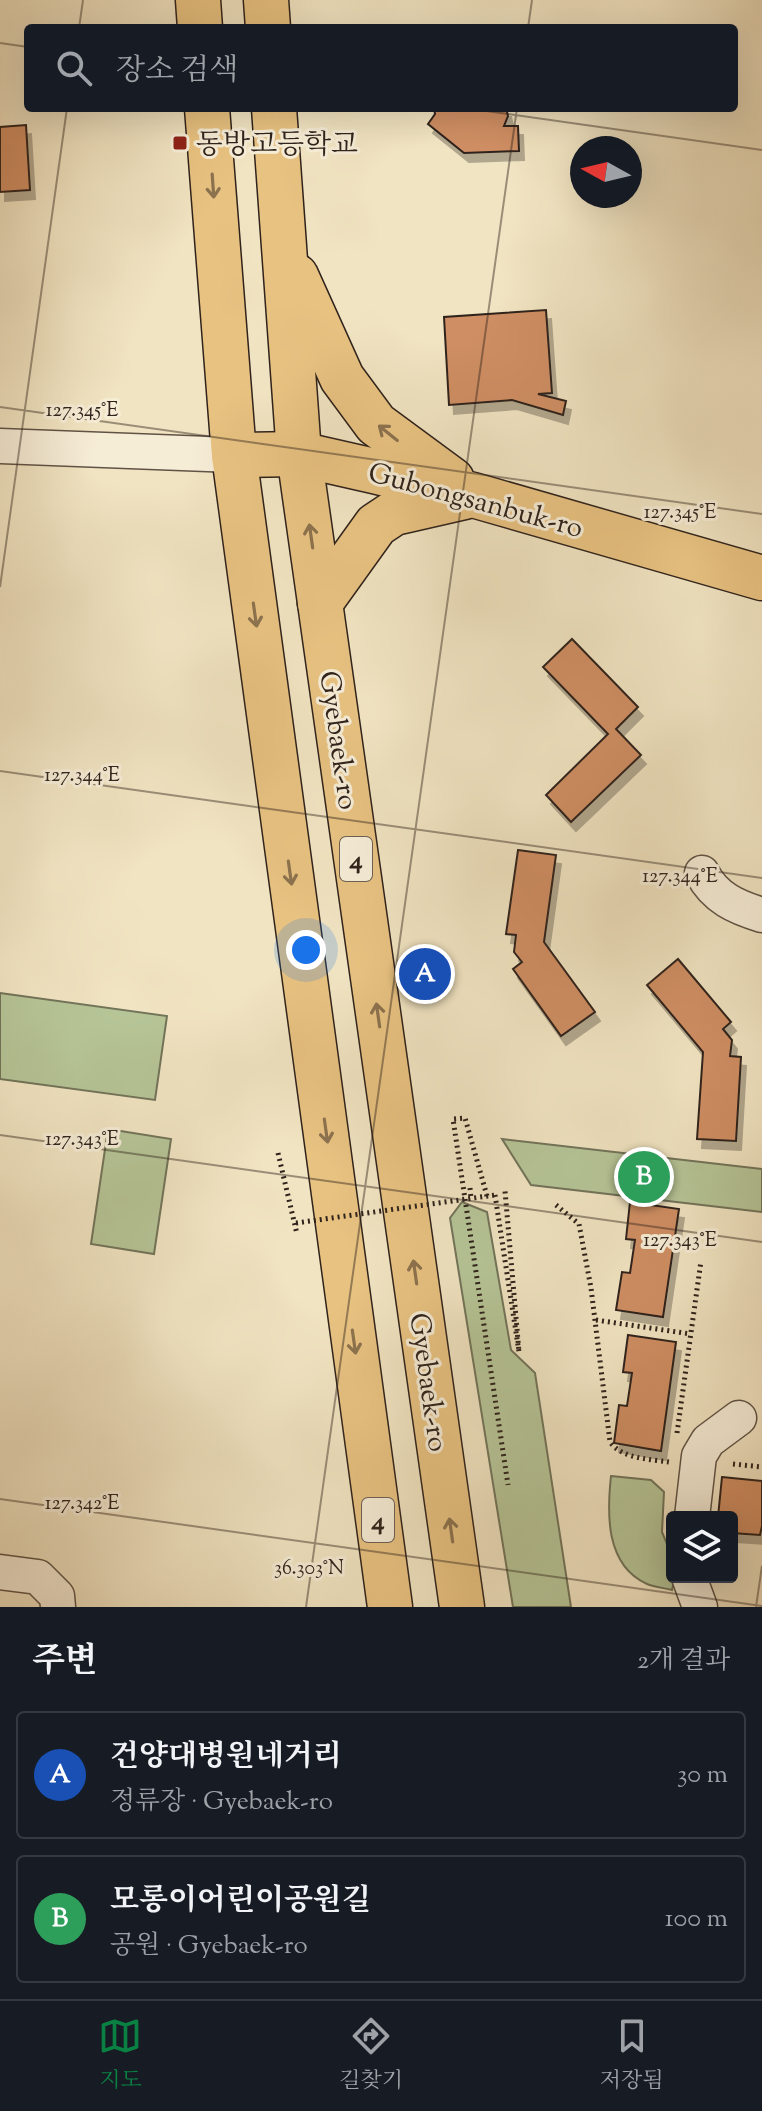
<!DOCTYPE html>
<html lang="ko">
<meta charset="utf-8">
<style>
:root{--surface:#171b24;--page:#242831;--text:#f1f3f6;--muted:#9ea1a6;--line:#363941;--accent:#0b8043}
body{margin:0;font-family:"Sorts Mill Goudy","Noto Serif KR",serif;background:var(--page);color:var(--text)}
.controls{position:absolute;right:24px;bottom:24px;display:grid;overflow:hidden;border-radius:8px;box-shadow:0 8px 32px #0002}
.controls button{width:72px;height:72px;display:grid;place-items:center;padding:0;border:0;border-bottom:2px solid var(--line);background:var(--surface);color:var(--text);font:40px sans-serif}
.compass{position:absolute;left:570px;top:136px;width:72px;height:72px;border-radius:50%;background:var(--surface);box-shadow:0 8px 32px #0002;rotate:278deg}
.you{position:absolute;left:306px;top:950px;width:28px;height:28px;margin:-20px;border:6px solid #fff;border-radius:50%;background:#1a73e8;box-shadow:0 0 0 12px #1a73e833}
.badge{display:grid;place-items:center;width:52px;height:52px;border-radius:50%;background:var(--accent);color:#fff;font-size:26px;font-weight:700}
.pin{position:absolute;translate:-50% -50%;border:4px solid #fff;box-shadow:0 2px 8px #0006}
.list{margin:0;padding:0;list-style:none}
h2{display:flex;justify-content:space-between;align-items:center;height:104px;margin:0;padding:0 32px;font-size:34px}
h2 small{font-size:26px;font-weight:400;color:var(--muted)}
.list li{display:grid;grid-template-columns:52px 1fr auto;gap:24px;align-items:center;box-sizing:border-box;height:128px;margin:0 16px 16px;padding:0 16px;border:2px solid var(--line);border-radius:8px}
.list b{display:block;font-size:30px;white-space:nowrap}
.list p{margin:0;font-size:26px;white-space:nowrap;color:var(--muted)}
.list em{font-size:26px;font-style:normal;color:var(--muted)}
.icon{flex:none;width:44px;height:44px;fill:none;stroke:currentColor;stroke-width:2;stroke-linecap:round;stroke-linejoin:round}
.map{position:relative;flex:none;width:762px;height:1607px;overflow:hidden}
.search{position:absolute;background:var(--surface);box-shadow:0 8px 32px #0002;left:24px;right:24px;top:24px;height:88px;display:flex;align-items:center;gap:20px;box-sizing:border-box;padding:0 28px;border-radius:8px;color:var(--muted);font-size:30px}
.sheet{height:392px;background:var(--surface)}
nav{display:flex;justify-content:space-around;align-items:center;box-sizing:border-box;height:112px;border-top:2px solid var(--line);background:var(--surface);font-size:22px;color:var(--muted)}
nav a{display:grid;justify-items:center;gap:4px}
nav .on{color:var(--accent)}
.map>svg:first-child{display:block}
</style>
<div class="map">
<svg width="762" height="1607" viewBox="0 0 762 1607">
<defs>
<filter id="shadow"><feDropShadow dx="5" dy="9" stdDeviation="0" flood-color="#0004"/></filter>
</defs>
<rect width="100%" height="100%" fill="#f1e4c2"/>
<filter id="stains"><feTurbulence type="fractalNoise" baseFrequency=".0025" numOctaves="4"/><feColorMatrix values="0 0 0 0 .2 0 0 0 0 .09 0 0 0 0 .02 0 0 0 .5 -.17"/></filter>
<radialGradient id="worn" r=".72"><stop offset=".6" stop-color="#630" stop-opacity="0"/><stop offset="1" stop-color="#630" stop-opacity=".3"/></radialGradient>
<g fill="#b6c597" stroke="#72745a" stroke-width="2">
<path d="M0 993 167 1016 155 1100 0 1079Z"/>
<path d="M108 1129 171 1139 154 1254 91 1244Z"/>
<path d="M502 1139 762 1169V1212L531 1185Z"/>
<path d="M462 1202 487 1212 511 1350 535 1373 571 1607H513L450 1218Z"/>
<path d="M611 1476 651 1480 664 1492 662 1532 672 1556V1577H675L672 1590C664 1588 654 1587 647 1584 605 1565 607 1513 611 1476Z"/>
</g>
<g fill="#cf8e63" stroke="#2f231c" stroke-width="2" filter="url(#shadow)">
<path d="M434 108H506L508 116 504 126H518L519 151 464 153 428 124 435 114Z"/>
<path d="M26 125 30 190 0 192V127Z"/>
<path d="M546 310 552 393 538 394 566 401 563 415 512 400 449 405 444 317Z"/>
<path d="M572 639 638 707 616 729 641 755 571 822 546 795 608 734 543 667Z"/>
<path d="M518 850 556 855 544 942 595 1012 561 1036 513 969 522 962 514 952 516 935 506 934Z"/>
<path d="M678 959 731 1022 723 1029 732 1040 730 1056 741 1057 736 1141 697 1139 703 1052 647 985Z"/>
<path d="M630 1202 679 1209 663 1317 616 1310 622 1272 630 1273 635 1240 626 1239Z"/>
<path d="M628 1335 676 1342 661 1451 614 1443 619 1405 627 1406 632 1373 623 1372Z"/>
<path d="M722 1477 762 1481V1526L760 1535 732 1533V1517H718Z"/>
</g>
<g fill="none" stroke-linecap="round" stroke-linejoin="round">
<defs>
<g id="minor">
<path d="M0 446 234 455"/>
<path d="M702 873C715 898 736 907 762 915"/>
<path d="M692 1517 699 1456 708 1441 739 1418"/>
<path d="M0 1572 38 1577 57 1596 58 1607"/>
<path d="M689 1577 700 1607"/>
</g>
<g id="major">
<path d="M198 0 200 28"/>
<path d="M266 0 268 28"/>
<path d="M207 108 234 455 390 1607"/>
<path d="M274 108 299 454 462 1607"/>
<path d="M296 276 342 378 376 424 452 480"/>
<path d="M234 455 299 454 374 471 473 495 762 578"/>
<path d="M320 603 376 525 394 513 464 497"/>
</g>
</defs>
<use href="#minor" stroke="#605346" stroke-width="37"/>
<use href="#major" stroke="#2f231c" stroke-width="47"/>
<g stroke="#2f231c" stroke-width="5" stroke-dasharray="2 4" stroke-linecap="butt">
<path d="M278 1153 297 1234"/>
<path d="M470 1188 471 1198"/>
<path d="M495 1195 519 1352 505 1191"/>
<path d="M487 1196 465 1118 453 1119 508 1485"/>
<path d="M556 1205 579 1224 591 1288 610 1442C622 1459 650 1459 669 1462"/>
<path d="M596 1320 691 1334"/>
<path d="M677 1433 701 1261"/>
<path d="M733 1464 762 1467"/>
</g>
<use href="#minor" stroke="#f6edd7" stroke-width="34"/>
<use href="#major" stroke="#e8c281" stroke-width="44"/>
<path stroke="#2f231c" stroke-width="5" stroke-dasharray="2 4" stroke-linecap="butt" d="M296 1223 495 1195"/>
</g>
<defs><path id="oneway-shaft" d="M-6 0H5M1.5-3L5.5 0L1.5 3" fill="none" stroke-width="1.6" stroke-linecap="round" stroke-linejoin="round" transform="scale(2)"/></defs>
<g stroke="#8c724e">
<use href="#oneway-shaft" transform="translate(213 186) rotate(86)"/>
<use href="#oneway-shaft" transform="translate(388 433) rotate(-141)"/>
<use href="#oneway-shaft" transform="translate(311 536) rotate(-98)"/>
<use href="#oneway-shaft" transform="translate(255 615) rotate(82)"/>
<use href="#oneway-shaft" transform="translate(290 873) rotate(82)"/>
<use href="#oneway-shaft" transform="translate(378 1015) rotate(-98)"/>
<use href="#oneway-shaft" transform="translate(326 1131) rotate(82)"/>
<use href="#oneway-shaft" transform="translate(415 1272) rotate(-98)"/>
<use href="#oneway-shaft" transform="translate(354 1342) rotate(82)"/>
<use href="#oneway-shaft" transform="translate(451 1530) rotate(-98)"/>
</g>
<path fill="none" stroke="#2f231c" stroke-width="2" stroke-opacity="0.45" d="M79 28 83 0M528 28 532 0M0 43 28 47M465 108 762 150M0 407 762 514M0 587 67 108M0 771 762 878M0 1135 762 1242M0 1499 762 1606M306 1607 517 108M756 1607 762 1566"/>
<rect fill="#8f2418" stroke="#f6edd7" stroke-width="3" x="172" y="135" width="16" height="16" rx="4"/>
<g text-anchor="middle" stroke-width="6" stroke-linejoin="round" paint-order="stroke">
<g fill="#f6edd7" stroke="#6b6054" stroke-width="2">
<rect x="340" y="837" width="32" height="44" rx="6"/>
<rect x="362" y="1498" width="32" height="44" rx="6"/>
</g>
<g font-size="26" font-weight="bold" fill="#2f231c">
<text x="356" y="868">4</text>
<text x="378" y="1529">4</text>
</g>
<g font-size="28" fill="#2f231c" stroke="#f6edd7" text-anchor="start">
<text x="196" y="153">동방고등학교</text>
</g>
<g font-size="28" fill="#2f231c" stroke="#f6edd7">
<text transform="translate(476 499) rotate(15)" y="10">Gubongsanbuk-ro</text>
<text transform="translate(340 740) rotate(82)" y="10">Gyebaek-ro</text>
<text transform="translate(430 1382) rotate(82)" y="10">Gyebaek-ro</text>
</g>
</g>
<g font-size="20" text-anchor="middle" fill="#2f231c" stroke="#f6edd7" stroke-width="6" stroke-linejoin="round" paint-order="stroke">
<text x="82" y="416">127.345°E</text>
<text x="680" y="518">127.345°E</text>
<text x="82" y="781">127.344°E</text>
<text x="680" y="882">127.344°E</text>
<text x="82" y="1145">127.343°E</text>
<text x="680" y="1246">127.343°E</text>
<text x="82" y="1509">127.342°E</text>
<text x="309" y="1574">36.303°N</text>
</g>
<rect width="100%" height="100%" filter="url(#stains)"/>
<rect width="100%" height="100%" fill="url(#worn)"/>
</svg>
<div class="controls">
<button><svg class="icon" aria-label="layers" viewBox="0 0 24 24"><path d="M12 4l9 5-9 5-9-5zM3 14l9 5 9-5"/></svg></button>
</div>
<svg class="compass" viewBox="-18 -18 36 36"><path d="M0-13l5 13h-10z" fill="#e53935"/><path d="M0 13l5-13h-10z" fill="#9ea1a6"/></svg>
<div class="you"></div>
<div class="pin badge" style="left:425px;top:974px;background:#1a4fb4">A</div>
<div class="pin badge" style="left:644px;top:1177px;background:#2e9e5b">B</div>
<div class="search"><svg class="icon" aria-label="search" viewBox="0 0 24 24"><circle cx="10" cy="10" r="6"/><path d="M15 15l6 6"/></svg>장소 검색</div>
</div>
<section class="sheet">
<h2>주변<small>2개 결과</small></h2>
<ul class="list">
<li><span class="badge" style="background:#1a4fb4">A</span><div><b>건양대병원네거리</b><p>정류장 · Gyebaek-ro</p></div><em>30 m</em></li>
<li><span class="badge" style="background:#2e9e5b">B</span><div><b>모롱이어린이공원길</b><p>공원 · Gyebaek-ro</p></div><em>100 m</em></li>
</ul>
</section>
<nav>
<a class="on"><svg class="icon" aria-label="map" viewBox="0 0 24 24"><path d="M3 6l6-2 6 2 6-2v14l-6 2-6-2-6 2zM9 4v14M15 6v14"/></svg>지도</a>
<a><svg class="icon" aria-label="directions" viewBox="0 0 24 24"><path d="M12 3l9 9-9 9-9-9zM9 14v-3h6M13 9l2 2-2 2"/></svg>길찾기</a>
<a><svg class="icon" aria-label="saved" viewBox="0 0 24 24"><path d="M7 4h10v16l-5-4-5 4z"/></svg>저장됨</a>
</nav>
